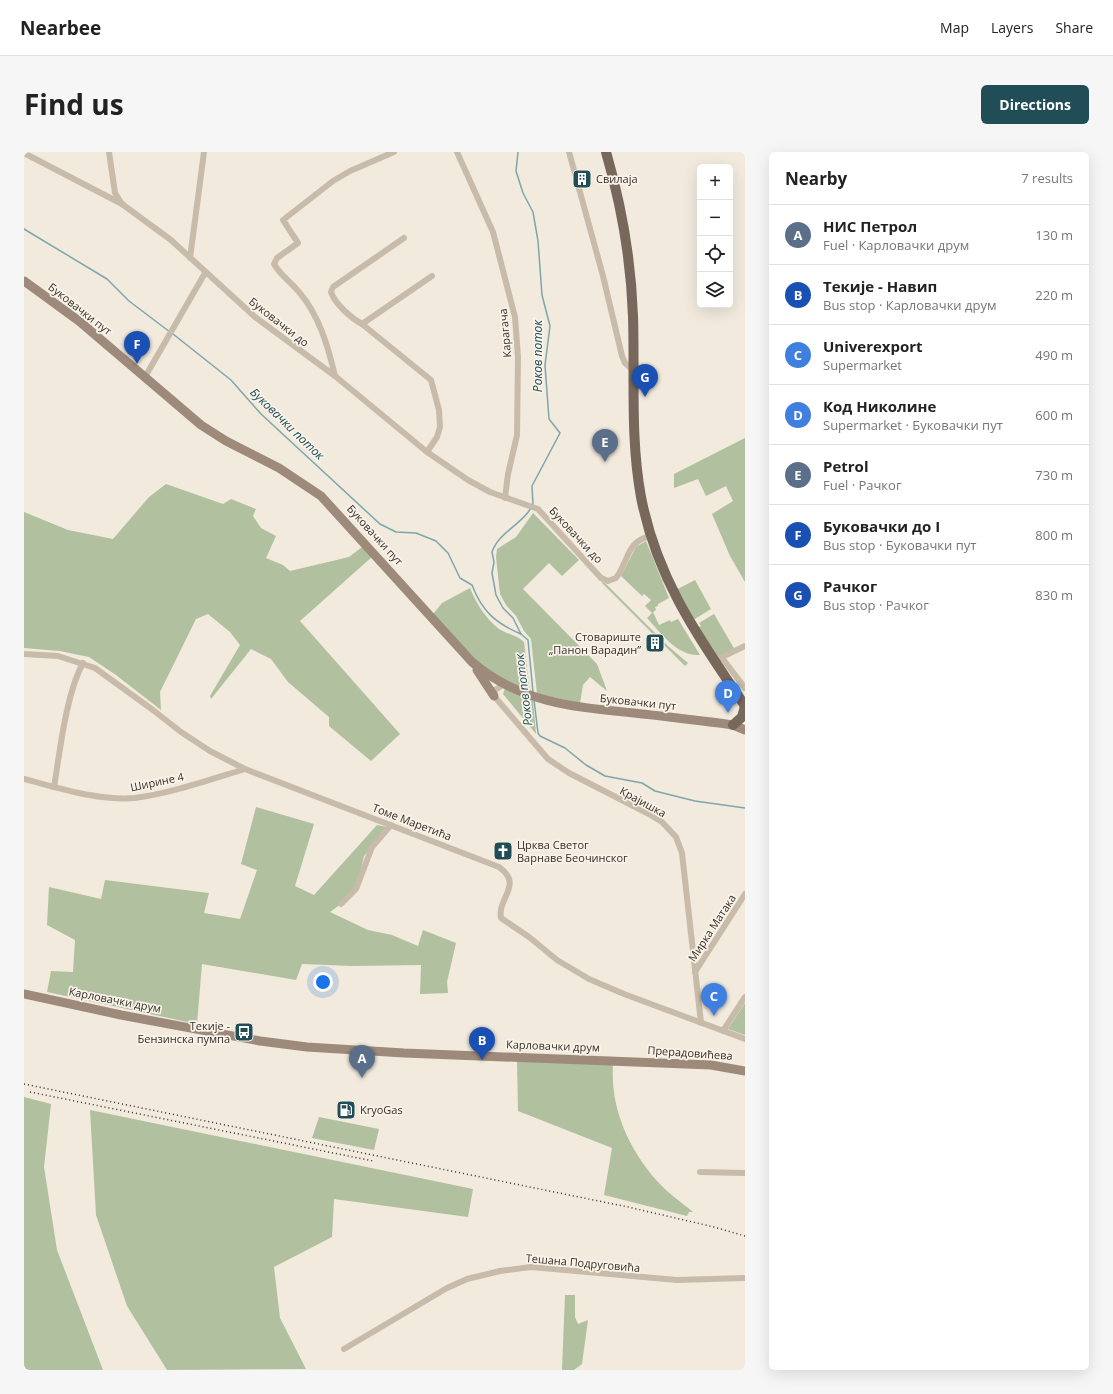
<!DOCTYPE html>
<meta charset="utf-8">
<style>
:root{--surface:#fff;--page:#f6f6f6;--text:#222;--muted:#767676;--line:#e0e0e0;--accent:#204d56}
body{margin:0;font-family:"Open Sans",sans-serif;background:var(--page);color:var(--text)}
.controls{position:absolute;right:12px;top:12px;display:grid;overflow:hidden;border-radius:6px;box-shadow:0 4px 16px #0002}
.controls button{width:36px;height:36px;display:grid;place-items:center;padding:0;border:0;border-bottom:1px solid var(--line);background:var(--surface);color:var(--text);font:20px sans-serif}
.you{position:absolute;left:299px;top:830px;width:14px;height:14px;margin:-10px;border:3px solid #fff;border-radius:50%;background:#1a73e8;box-shadow:0 0 0 6px #1a73e833}
.badge{display:grid;place-items:center;width:26px;height:26px;border-radius:50%;background:var(--accent);color:#fff;font-size:13px;font-weight:700}
.pin{position:absolute;translate:-50% -33px;filter:drop-shadow(0 1px 2px #0008)}
.pin::after{content:'';position:absolute;top:21px;width:14px;height:12px;background:inherit;clip-path:polygon(0 0,100% 0,50% 100%)}
.list{margin:0;padding:0;list-style:none}
h2{display:flex;justify-content:space-between;align-items:center;height:52px;margin:0;padding:0 16px;font-size:17px}
h2 small{font-size:13px;font-weight:400;color:var(--muted)}
.list li{display:grid;grid-template-columns:26px 1fr auto;gap:12px;align-items:center;box-sizing:border-box;height:60px;padding:0 16px;border-top:1px solid var(--line)}
.list b{display:block;font-size:15px;white-space:nowrap}
.list p{margin:0;font-size:13px;white-space:nowrap;color:var(--muted)}
.list em{font-size:13px;font-style:normal;color:var(--muted)}
.icon{flex:none;width:22px;height:22px;fill:none;stroke:currentColor;stroke-width:2;stroke-linecap:round;stroke-linejoin:round}
.map{position:relative;flex:none;width:721px;height:1218px;overflow:hidden;border-radius:6px}
header{display:flex;align-items:center;gap:24px;box-sizing:border-box;height:56px;padding:0 20px;background:var(--surface);border-bottom:1px solid var(--line)}
header strong{font-size:19px}
nav{display:flex;gap:22px;margin-inline-start:auto;font-size:14px}
.intro{display:flex;align-items:center;justify-content:space-between;box-sizing:border-box;height:96px;padding:0 24px}
h1{margin:0;font-size:28px}
.button{padding:10px 18px;border-radius:6px;background:var(--accent);color:#fff;font-size:14px;font-weight:700}
main{display:flex;gap:24px;padding:0 24px}
aside{flex:1;background:var(--surface);border-radius:6px;box-shadow:0 4px 16px #0002}
.map>svg:first-child{display:block}
</style>
<header>
<strong>Nearbee</strong>
<nav><a>Map</a><a>Layers</a><a>Share</a></nav>
</header>
<div class="intro"><h1>Find us</h1><a class="button">Directions</a></div>
<main>
<div class="map">
<svg width="721" height="1218" viewBox="0 0 721 1218">
<rect width="100%" height="100%" fill="#f1eadd"/>
<g fill="#b1c09e">
<path d="M721 286V430L706 404 688 362 709 349 702 334 682 344 674 327 650 336V322Z"/>
<path d="M142 332 199 352 207 347 232 357 229 364 237 376 252 384 242 406 259 413 266 419 325 405 338 395 349 404 276 469 376 582 347 609 305 574V565L264 530 247 507 227 497 187 547 186 544 216 493 206 480 184 462 172 467 136 540 137 558 92 523 65 505 36 499 0 496V360L44 378 89 387 125 345Z"/>
<path d="M509 361 555 408 538 424 525 411 499 437 573 512 583 539 566 525 559 533 556 551 513 542 507 487 500 479 492 464 482 453 476 442 472 405 473 397 492 385Z"/>
<path d="M622 389 645 446 634 452V454L631 455 632 458 629 460 635 473 646 468 647 470 654 467 676 503C654 505 637 481 623 466L628 461 621 454 627 448 620 442 618 444 597 424 612 395Z"/>
<path d="M671 428 687 457 666 470 650 439Z"/>
<path d="M577 430 581 431 645 495 664 511 661 514Z"/>
<path d="M446 436C452 451 462 467 475 477 483 482 493 483 500 490L506 540 487 533 451 508 409 462 418 451Z"/>
<path d="M690 462 711 498 696 505H688L672 476 677 474 675 471Z"/>
<path d="M481 536 509 549 512 582 479 542Z"/>
<path d="M232 655 290 672 271 734 290 743 353 673 363 675 340 704 334 730 317 752 306 760 344 778 368 783 394 794 399 778 432 791 423 830 424 841 396 842 397 813 328 814 278 812 272 828 178 812 173 872 23 840 27 819 49 820 51 788 23 773 25 735 77 747 81 728 185 741 180 761 216 767 233 718 217 712Z"/>
<path d="M721 851V883L704 877Z"/>
<path d="M493 909 589 913C586 956 605 998 634 1030 644 1041 657 1050 669 1060H665L663 1064 580 1043 588 996 494 959Z"/>
<path d="M0 945 27 952 20 1015 33 1098 79 1218H0Z"/>
<path d="M66 958 449 1037 444 1065 310 1047 308 1085 250 1115 256 1166 282 1217 143 1218 103 1154 72 1063Z"/>
<path d="M295 965 355 977 350 998 288 986Z"/>
<path d="M541 1143H551V1165L554 1172 564 1168 558 1212 550 1218H538Z"/>
</g>
<g fill="none" stroke-linecap="round" stroke-linejoin="round">
<g stroke="#7da6ad" stroke-width="1.5">
<path d="M494 0 492 19 499 41 509 60 514 89 518 143 526 174 521 213 525 267 536 281 508 334 509 353"/>
<path d="M0 77 83 127 105 149 146 180"/>
<path d="M149 182 207 228 237 262 356 372 372 380 392 381 412 389 424 401 436 426 448 433C458 459 471 471 497 482"/>
<path d="M507 356C497 373 475 380 468 400L470 410 468 421 472 443 479 456 489 466 497 482 504 488 509 540"/>
<path d="M510 548 514 581 516 584 541 596 562 613 581 624 618 631 631 639 671 649 721 656"/>
</g>
<g stroke="#c9bba9" stroke-width="6">
<path d="M85 0 91 41 98 52 147 88 231 165 311 224 403 300 444 328 466 340 514 357 577 426 584 429 592 426C605 409 602 389 627 384"/>
<path d="M433 0 469 80 491 165 494 205 493 283 484 322 481 346"/>
<path d="M545 0 579 124 598 204 601 211 609 218"/>
<path d="M0 1 98 52"/>
<path d="M380 86 309 135 307 140C311 152 327 166 338 172L407 228 415 258 416 275 413 285 403 300"/>
<path d="M166 106 180 0"/>
<path d="M338 172 408 124"/>
<path d="M311 224C304 194 295 163 275 140 267 130 256 123 250 112L253 106 274 91 259 68 309 29 326 19 370 0"/>
<path d="M121 225 181 121"/>
<path d="M0 502 34 504 71 516 129 558 157 580 186 599 221 617 475 715C500 733 473 746 477 766L505 785 533 808 565 827 600 842 721 887"/>
<path d="M696 506 721 494"/>
<path d="M698 506 721 536"/>
<path d="M479 533 471 538 470 544 524 607 545 621 625 662 638 670 652 685 658 701 677 871"/>
<path d="M0 627C35 636 75 649 111 646 145 642 188 627 221 617"/>
<path d="M30 635C36 599 42 542 59 511"/>
<path d="M317 752 332 737 348 695 367 673"/>
<path d="M671 820 721 742"/>
<path d="M699 879 721 845"/>
<path d="M676 1020 721 1021"/>
<path d="M320 1197 423 1136 443 1127 476 1119 507 1115 653 1128 721 1126"/>
</g>
<g stroke="#9d8a7b" stroke-width="9">
<path d="M0 129 55 169 177 273 202 289 255 316 297 344 448 510C496 551 550 555 610 561 639 564 667 568 695 571L709 573 721 578"/>
<path d="M453 518 470 544"/>
<path d="M0 842 97 863 236 889 283 895 380 901 687 913 721 919"/>
</g>
<g stroke="#78675b" stroke-width="10">
<path d="M582 0C598 55 607 106 609 164 611 224 606 285 617 345 633 428 675 486 721 554"/>
<path d="M709 573 718 565 721 554"/>
</g>
<g stroke="#362f29" stroke-width="1.5" stroke-dasharray="1 3" stroke-linecap="butt">
<path d="M0 932 604 1055 690 1075 721 1084"/>
<path d="M6 940 349 1009"/>
</g>
</g>
<defs>
<symbol id="building-square" viewBox="-11 -11 22 22"><rect x="-9" y="-9" width="18" height="18" rx="4" fill="#204d56" stroke="#f9f3e9"/><path d="M-4-6H4V6H1V3H-1V6H-4ZM-2.5-4.3h1.7v1.8h-1.7ZM.8-4.3h1.7v1.8H.8ZM-2.5-1h1.7V.8h-1.7ZM.8-1h1.7V.8H.8Z" fill="#fff"/></symbol>
<symbol id="church-square" viewBox="-11 -11 22 22"><rect x="-9" y="-9" width="18" height="18" rx="4" fill="#204d56" stroke="#f9f3e9"/><path d="M-1.2-6h2.4v3.5h3.3v2.4h-3.3V6h-2.4V-.1h-3.3v-2.4h3.3Z" fill="#fff"/></symbol>
<symbol id="bus-square" viewBox="-11 -11 22 22"><rect x="-9" y="-9" width="18" height="18" rx="4" fill="#204d56" stroke="#f9f3e9"/><path d="M-5-6H5V4H4V6H2V4H-2V6H-4V4H-5ZM-3.5-4V0h7V-4ZM-3.5 1.2v1.5H-2V1.2ZM2 1.2v1.5H3.5V1.2Z" fill="#fff"/></symbol>
<symbol id="fuel-square" viewBox="-11 -11 22 22"><rect x="-9" y="-9" width="18" height="18" rx="4" fill="#204d56" stroke="#f9f3e9"/><path d="M-5.5-6h7V0h2V4h1.3V-2.5L3-4.5l.8-.8L6-3V5H2.5V1h-1V6h-7ZM-4.2-4.7v3.2H.2V-4.7Z" fill="#fff"/></symbol>
</defs>
<g fill-rule="evenodd">
<use href="#building-square" x="547" y="16" width="22" height="22"/>
<use href="#building-square" x="620" y="480" width="22" height="22"/>
<use href="#church-square" x="468" y="688" width="22" height="22"/>
<use href="#bus-square" x="209" y="869" width="22" height="22"/>
<use href="#fuel-square" x="311" y="947" width="22" height="22"/>
</g>
<g text-anchor="middle" stroke-width="3.5" stroke-linejoin="round" paint-order="stroke">
<g font-size="11" fill="#362f29" stroke="#f9f3e9" text-anchor="start">
<text x="572" y="31">Свилаја</text>
<text x="617" y="489" text-anchor="end">Стовариште<tspan x="617" dy="13">„Панон Варадин”</tspan></text>
<text x="493" y="697">Црква Светог<tspan x="493" dy="13">Варнаве Беочинског</tspan></text>
<text x="206" y="878" text-anchor="end">Текије -<tspan x="206" dy="13">Бензинска пумпа</tspan></text>
<text x="336" y="962">KryoGas</text>
</g>
<g font-size="11" fill="#362f29" stroke="#f9f3e9">
<text transform="translate(56 157) rotate(38)" y="4">Буковачки пут</text>
<text transform="translate(255 170) rotate(38)" y="4">Буковачки до</text>
<text transform="translate(481 181) rotate(-95)" y="4">Карагача</text>
<text transform="translate(351 383) rotate(48)" y="4">Буковачки пут</text>
<text transform="translate(552 383) rotate(47)" y="4">Буковачки до</text>
<text transform="translate(614 550) rotate(6)" y="4">Буковачки пут</text>
<text transform="translate(133 630) rotate(-12)" y="4">Ширине 4</text>
<text transform="translate(619 650) rotate(29)" y="4">Крајишка</text>
<text transform="translate(388 670) rotate(21)" y="4">Томе Маретића</text>
<text transform="translate(688 776) rotate(-57)" y="4">Мирка Матака</text>
<text transform="translate(91 848) rotate(11)" y="4">Карловачки друм</text>
<text transform="translate(529 894) rotate(2)" y="4">Карловачки друм</text>
<text transform="translate(666 901) rotate(4)" y="4">Прерадовићева</text>
<text transform="translate(559 1111) rotate(5)" y="4">Тешана Подруговића</text>
</g>
<g font-size="12" font-style="italic" fill="#204d56" stroke="#f9f3e9">
<text transform="translate(514 204) rotate(-90)" y="4">Роков поток</text>
<text transform="translate(263 272) rotate(44)" y="4">Буковачки поток</text>
<text transform="translate(500 538) rotate(-97)" y="4">Роков поток</text>
</g>
</g>
</svg>
<div class="controls">
<button>+</button>
<button>−</button>
<button><svg class="icon" aria-label="locate" viewBox="0 0 24 24"><circle cx="12" cy="12" r="6"/><path d="M12 2v4M12 18v4M2 12h4M18 12h4"/></svg></button>
<button><svg class="icon" aria-label="layers" viewBox="0 0 24 24"><path d="M12 4l9 5-9 5-9-5zM3 14l9 5 9-5"/></svg></button>
</div>
<div class="you"></div>
<div class="pin badge" style="left:338px;top:926px;background:#5c6f8a">A</div>
<div class="pin badge" style="left:458px;top:908px;background:#1a4fb4">B</div>
<div class="pin badge" style="left:690px;top:864px;background:#3f7fe0">C</div>
<div class="pin badge" style="left:704px;top:561px;background:#3f7fe0">D</div>
<div class="pin badge" style="left:581px;top:310px;background:#5c6f8a">E</div>
<div class="pin badge" style="left:113px;top:212px;background:#1a4fb4">F</div>
<div class="pin badge" style="left:621px;top:245px;background:#1a4fb4">G</div>
</div>
<aside>
<h2>Nearby<small>7 results</small></h2>
<ul class="list">
<li><span class="badge" style="background:#5c6f8a">A</span><div><b>НИС Петрол</b><p>Fuel · Карловачки друм</p></div><em>130 m</em></li>
<li><span class="badge" style="background:#1a4fb4">B</span><div><b>Текије - Навип</b><p>Bus stop · Карловачки друм</p></div><em>220 m</em></li>
<li><span class="badge" style="background:#3f7fe0">C</span><div><b>Univerexport</b><p>Supermarket</p></div><em>490 m</em></li>
<li><span class="badge" style="background:#3f7fe0">D</span><div><b>Код Николине</b><p>Supermarket · Буковачки пут</p></div><em>600 m</em></li>
<li><span class="badge" style="background:#5c6f8a">E</span><div><b>Petrol</b><p>Fuel · Рачког</p></div><em>730 m</em></li>
<li><span class="badge" style="background:#1a4fb4">F</span><div><b>Буковачки до I</b><p>Bus stop · Буковачки пут</p></div><em>800 m</em></li>
<li><span class="badge" style="background:#1a4fb4">G</span><div><b>Рачког</b><p>Bus stop · Рачког</p></div><em>830 m</em></li>
</ul>
</aside>
</main>
